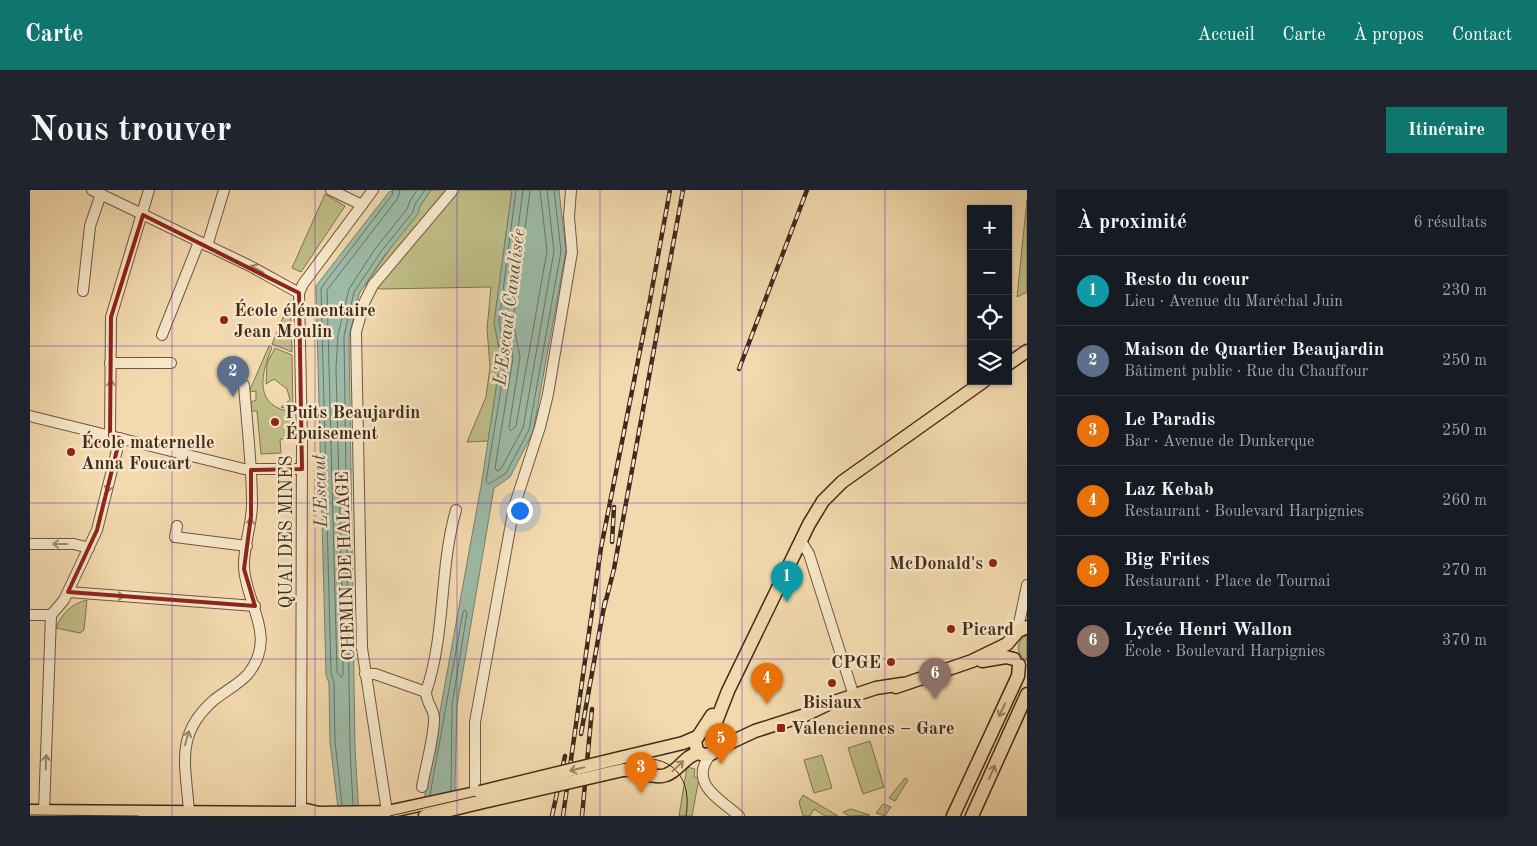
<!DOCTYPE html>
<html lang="fr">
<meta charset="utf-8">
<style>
:root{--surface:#171b24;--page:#20242c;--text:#f1f3f6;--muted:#9ea1a6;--line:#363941;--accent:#0f766e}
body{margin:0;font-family:"Old Standard TT",serif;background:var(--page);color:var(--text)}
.controls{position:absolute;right:15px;top:15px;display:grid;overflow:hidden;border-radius:0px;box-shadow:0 1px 4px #0004}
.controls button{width:45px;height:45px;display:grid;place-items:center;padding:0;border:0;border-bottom:1px solid var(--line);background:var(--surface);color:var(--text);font:25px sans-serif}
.you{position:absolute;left:489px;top:320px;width:18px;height:18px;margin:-12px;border:4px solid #fff;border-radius:50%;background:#1a73e8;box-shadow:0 0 0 8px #1a73e833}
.badge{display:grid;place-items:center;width:32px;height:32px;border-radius:50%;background:var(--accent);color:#fff;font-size:16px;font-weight:700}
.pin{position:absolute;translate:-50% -41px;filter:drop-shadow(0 1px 2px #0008)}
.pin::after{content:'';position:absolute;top:26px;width:18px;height:15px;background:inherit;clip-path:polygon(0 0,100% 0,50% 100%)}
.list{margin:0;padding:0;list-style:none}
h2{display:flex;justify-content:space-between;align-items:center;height:65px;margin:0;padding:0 20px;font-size:21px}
h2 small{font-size:16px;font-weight:400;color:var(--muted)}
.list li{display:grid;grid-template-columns:32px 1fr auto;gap:15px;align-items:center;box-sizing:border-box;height:70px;padding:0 20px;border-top:1px solid var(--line)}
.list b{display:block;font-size:19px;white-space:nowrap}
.list p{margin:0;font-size:16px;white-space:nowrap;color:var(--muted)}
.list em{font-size:16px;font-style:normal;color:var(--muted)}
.icon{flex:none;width:28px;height:28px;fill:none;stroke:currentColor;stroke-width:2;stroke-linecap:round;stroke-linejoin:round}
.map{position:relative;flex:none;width:997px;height:626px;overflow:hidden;border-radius:0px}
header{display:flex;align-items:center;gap:30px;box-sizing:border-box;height:70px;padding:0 25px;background:var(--accent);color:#fff}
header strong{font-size:24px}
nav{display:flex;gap:28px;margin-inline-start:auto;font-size:18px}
.intro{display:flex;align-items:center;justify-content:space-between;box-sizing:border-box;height:120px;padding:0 30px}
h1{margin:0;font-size:35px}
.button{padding:12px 22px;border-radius:0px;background:var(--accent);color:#fff;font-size:18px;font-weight:700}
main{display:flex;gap:30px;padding:0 30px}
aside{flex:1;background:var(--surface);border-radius:0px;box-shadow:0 1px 4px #0004}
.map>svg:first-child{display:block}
</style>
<header>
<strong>Carte</strong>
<nav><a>Accueil</a><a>Carte</a><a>À propos</a><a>Contact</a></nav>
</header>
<div class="intro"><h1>Nous trouver</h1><a class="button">Itinéraire</a></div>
<main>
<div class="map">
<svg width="997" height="626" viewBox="0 0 997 626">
<rect width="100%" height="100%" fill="#f3daae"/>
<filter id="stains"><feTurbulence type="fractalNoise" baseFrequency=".004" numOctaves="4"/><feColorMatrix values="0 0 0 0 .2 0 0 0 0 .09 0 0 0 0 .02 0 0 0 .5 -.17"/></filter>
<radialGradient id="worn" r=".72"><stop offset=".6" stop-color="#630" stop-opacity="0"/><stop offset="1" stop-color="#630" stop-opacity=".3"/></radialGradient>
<g fill="#bfbe87" stroke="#817452">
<path d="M401 0H482L464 133 471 167 458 251 437 252 456 207 460 177 457 139 461 97 351 99 335 95Z"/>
<path d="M295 4 315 16 271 82 262 78Z"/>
<path d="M997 9V102L987 107Z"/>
<path d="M260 110 262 162 242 154Z"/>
<path d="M239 156 242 158C230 186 224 217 263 222V249H250L251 263 231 264 227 221H221V212L226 210V201L219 202Z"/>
<path d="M245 158 262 165 263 220 251 217 260 210 257 199 244 189 236 194 237 173Z"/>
<path d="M57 410 54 440 50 443 26 438C32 423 41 414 57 410Z"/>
<path d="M997 445V471C985 464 986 451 997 445Z"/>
<path d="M840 551 854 597 833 604 818 558Z"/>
<path d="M792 565 802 598 784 603 774 570Z"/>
<path d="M657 577 665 579 664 587 669 588 662 626H649Z"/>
<path d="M875 588 878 590 865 611 859 608Z"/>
<path d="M773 605 808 626H795L784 619 780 626H773L769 612Z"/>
<path d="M853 614 861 617 855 626 846 623Z"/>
<path d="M821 619 840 625 819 626 813 622Z"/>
</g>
<g fill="#9cbba7" stroke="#78816f">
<path d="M364 0H401L390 16 388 24 354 66 329 104 319 147 325 558 329 626H309L300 552 299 493 296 485 286 96 359 2Z"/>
<path d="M482 0H529L536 61 503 242 480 287 464 298 427 516 425 595 429 626H391L451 296 471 167 464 133Z"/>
</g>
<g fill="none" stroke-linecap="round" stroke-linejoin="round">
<g stroke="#707362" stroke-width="1">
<path d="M370 0 368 8 297 100 307 482 311 487 313 485V450L306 178 308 145 319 99 345 59 377 19 380 11 387 0"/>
<path d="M486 0 469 132 476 168 456 291 459 294 476 283 499 240 531 61 524 0"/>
<path d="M493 0 476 132 483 168 465 278 467 281 471 279 493 238 524 61 517 0"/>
<path d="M500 0 483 132 490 167 479 238 481 241 486 236 517 61 510 0"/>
<path d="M400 605 433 422 435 420 437 423 422 515 421 601"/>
<path d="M312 615 305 551 304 492 301 483 291 98 362 5 363 0"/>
<path d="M323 615 320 559 314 146 324 102 350 63 383 22 385 14 395 0"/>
</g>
<defs>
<g id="minor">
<path d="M62 0 220 76 269 103"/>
<path d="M301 0 332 15"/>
<path d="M177 56 194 0"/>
<path d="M53 101 60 36 71 4"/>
<path d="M132 145 169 52"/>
<path d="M80 173H141"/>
<path d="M0 226 214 279H272"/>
<path d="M80 246 81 127 119 0"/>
<path d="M147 336 145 347 217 356"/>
<path d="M771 351 779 364 824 506"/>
<path d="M0 354H44L59 358"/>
<path d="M38 402 225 416"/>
<path d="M0 425H21"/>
<path d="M987 443 997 395"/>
<path d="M335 484H345L396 502C416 443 409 379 426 320"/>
<path d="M681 564C657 593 690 609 709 626"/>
<path d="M392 597C395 579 405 544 404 527 403 518 396 512 396 502"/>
<path d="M445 603V532L484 317 510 237 518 204 542 62 539 27 541 0"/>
<path d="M14 621 21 425 34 410 67 340 90 248"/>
<path d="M159 622C156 575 144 545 184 510 195 501 208 495 218 484 248 447 216 414 214 378 213 357 222 335 222 314 222 274 217 235 214 195"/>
<path d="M271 622 272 250 269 103 273 94 343 0"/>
<path d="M357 622 332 458 326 142 334 113 343 95 423 0"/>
</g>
<g id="major">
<path d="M978 174 997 161"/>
<path d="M952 471 976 467 984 469"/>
<path d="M866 497 942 471 977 454 988 441 997 437"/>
<path d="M682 525 665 551 667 561 673 565 681 564 695 555 725 541 775 525 798 514 846 498 872 494"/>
<path d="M684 544V537L698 501 779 334 793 311 812 292 954 191"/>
<path d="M594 567 653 553 667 547"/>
<path d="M593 580C607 578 622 590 636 585 649 581 655 565 669 563"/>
<path d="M0 621 270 623"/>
<path d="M268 626 276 620 289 623 357 622 450 602"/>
<path d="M395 626 449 613"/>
<path d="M923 626 988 486 989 475"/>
<path d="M942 626 997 504"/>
</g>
</defs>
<use href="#minor" stroke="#6f5740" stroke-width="12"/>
<use href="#major" stroke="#432b1c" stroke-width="15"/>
<use href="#minor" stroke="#f7e7ca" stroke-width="10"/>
<use href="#major" stroke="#f3daae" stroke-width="12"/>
<g stroke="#432b1c" stroke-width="1">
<path d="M0 625 108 626"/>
<path d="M360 626 600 570C641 562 663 587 656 626"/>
</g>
<defs>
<g id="rail">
<path d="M709 179 777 0"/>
<path d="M582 352 584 317"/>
<path d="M574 418 584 379 653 0"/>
<path d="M551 544 575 411"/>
<path d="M522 626 535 566"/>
<path d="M533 626 571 358 620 110 640 0"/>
<path d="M552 626 562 519"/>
</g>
</defs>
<use href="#rail" stroke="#432b1c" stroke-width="4.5"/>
<use href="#rail" stroke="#f7e7ca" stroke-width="2.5" stroke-dasharray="8" stroke-linecap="butt"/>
<defs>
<g id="major-bridge">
<path d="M450 602 594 567"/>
<path d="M449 613 593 580"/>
</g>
</defs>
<use href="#major-bridge" stroke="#432b1c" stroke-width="15" stroke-linecap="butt"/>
<use href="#major-bridge" stroke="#f3daae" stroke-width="12"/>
</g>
<defs><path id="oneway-shaft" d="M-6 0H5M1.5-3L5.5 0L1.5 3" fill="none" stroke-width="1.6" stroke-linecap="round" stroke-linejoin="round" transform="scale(1.25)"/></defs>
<g stroke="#9d8973">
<use href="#oneway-shaft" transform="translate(227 79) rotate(-151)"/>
<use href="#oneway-shaft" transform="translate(81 197) rotate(-91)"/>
<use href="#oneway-shaft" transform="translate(79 295) rotate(103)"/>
<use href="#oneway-shaft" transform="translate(220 335) rotate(-82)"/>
<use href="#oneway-shaft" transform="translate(30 354) rotate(-180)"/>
<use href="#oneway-shaft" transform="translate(87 406) rotate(4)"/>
<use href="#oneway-shaft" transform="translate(157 548) rotate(-74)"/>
<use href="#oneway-shaft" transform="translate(16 572) rotate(-88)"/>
</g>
<g stroke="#9b8265">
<use href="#oneway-shaft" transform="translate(972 520) rotate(115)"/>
<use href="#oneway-shaft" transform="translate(648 576) rotate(-43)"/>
<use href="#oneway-shaft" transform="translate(547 579) rotate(166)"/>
<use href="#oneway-shaft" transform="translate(962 582) rotate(-66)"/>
</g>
<path fill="none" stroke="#8f2418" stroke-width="4" stroke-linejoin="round" d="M113 25 269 103 272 279 221 280V326L214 379 225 416 38 402 67 340 90 248 80 246 81 127Z"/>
<path fill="none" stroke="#7b2cbf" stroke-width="1" stroke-opacity="0.55" d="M142 0V626M285 0V626M427 0V626M570 0V626M712 0V626M855 0V626M0 156H941M978 156H997M0 313H997M0 469H997"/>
<g fill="#8f2418" stroke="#f7e7ca" stroke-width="2">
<circle cx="194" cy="130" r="5"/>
<circle cx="245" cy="232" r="5"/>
<circle cx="41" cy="262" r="5"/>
<circle cx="963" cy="373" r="5"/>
<circle cx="921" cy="439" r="5"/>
<circle cx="861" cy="472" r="5"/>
<circle cx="802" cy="493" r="5"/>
<rect x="746" y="533" width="10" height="10" rx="2.5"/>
</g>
<g text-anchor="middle" stroke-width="5" stroke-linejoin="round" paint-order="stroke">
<g font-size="18" font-weight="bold" fill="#432b1c" stroke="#f7e7ca" text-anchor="start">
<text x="204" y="126">École élémentaire<tspan x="204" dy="21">Jean Moulin</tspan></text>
<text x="255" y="228">Puits Beaujardin<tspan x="255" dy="21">Épuisement</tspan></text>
<text x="51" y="258">École maternelle<tspan x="51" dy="21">Anna Foucart</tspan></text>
<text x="953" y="379" text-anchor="end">McDonald's</text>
<text x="931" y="445">Picard</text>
<text x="851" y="478" text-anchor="end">CPGE</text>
<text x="802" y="518" text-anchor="middle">Bisiaux</text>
<text x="761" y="544">Valenciennes – Gare</text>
</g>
<g font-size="18" fill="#432b1c" stroke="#f7e7ca">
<text transform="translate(256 342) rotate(-90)" y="6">QUAI DES MINES</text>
<text transform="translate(315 376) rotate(-92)" y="6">CHEMIN DE HALAGE</text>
</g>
<g font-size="19" font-style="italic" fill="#594f3f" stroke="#f7e7ca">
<text transform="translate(478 117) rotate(-83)" y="7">L'Escaut Canalisée</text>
<text transform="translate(289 301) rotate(-92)" y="7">L'Escaut</text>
</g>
</g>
<rect width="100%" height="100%" filter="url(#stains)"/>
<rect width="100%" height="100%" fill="url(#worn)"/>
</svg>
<div class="controls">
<button>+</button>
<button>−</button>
<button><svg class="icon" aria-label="locate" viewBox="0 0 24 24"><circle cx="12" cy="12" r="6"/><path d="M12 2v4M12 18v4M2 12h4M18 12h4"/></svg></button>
<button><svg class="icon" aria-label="layers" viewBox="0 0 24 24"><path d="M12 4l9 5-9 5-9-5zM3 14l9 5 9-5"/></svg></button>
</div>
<div class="you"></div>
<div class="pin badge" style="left:757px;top:412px;background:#0f9aa8">1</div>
<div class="pin badge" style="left:203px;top:207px;background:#5c6f8a">2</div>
<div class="pin badge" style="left:611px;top:603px;background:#e8710a">3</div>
<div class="pin badge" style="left:737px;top:514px;background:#e8710a">4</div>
<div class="pin badge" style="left:691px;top:574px;background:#e8710a">5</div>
<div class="pin badge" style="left:905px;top:509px;background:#8d6e63">6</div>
</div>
<aside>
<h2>À proximité<small>6 résultats</small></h2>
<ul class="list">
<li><span class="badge" style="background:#0f9aa8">1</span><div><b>Resto du coeur</b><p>Lieu · Avenue du Maréchal Juin</p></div><em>230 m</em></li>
<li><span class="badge" style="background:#5c6f8a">2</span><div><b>Maison de Quartier Beaujardin</b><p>Bâtiment public · Rue du Chauffour</p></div><em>250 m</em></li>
<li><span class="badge" style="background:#e8710a">3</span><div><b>Le Paradis</b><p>Bar · Avenue de Dunkerque</p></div><em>250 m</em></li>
<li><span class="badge" style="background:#e8710a">4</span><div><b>Laz Kebab</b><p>Restaurant · Boulevard Harpignies</p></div><em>260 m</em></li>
<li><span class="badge" style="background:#e8710a">5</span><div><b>Big Frites</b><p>Restaurant · Place de Tournai</p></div><em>270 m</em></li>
<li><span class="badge" style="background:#8d6e63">6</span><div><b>Lycée Henri Wallon</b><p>École · Boulevard Harpignies</p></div><em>370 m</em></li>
</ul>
</aside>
</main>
